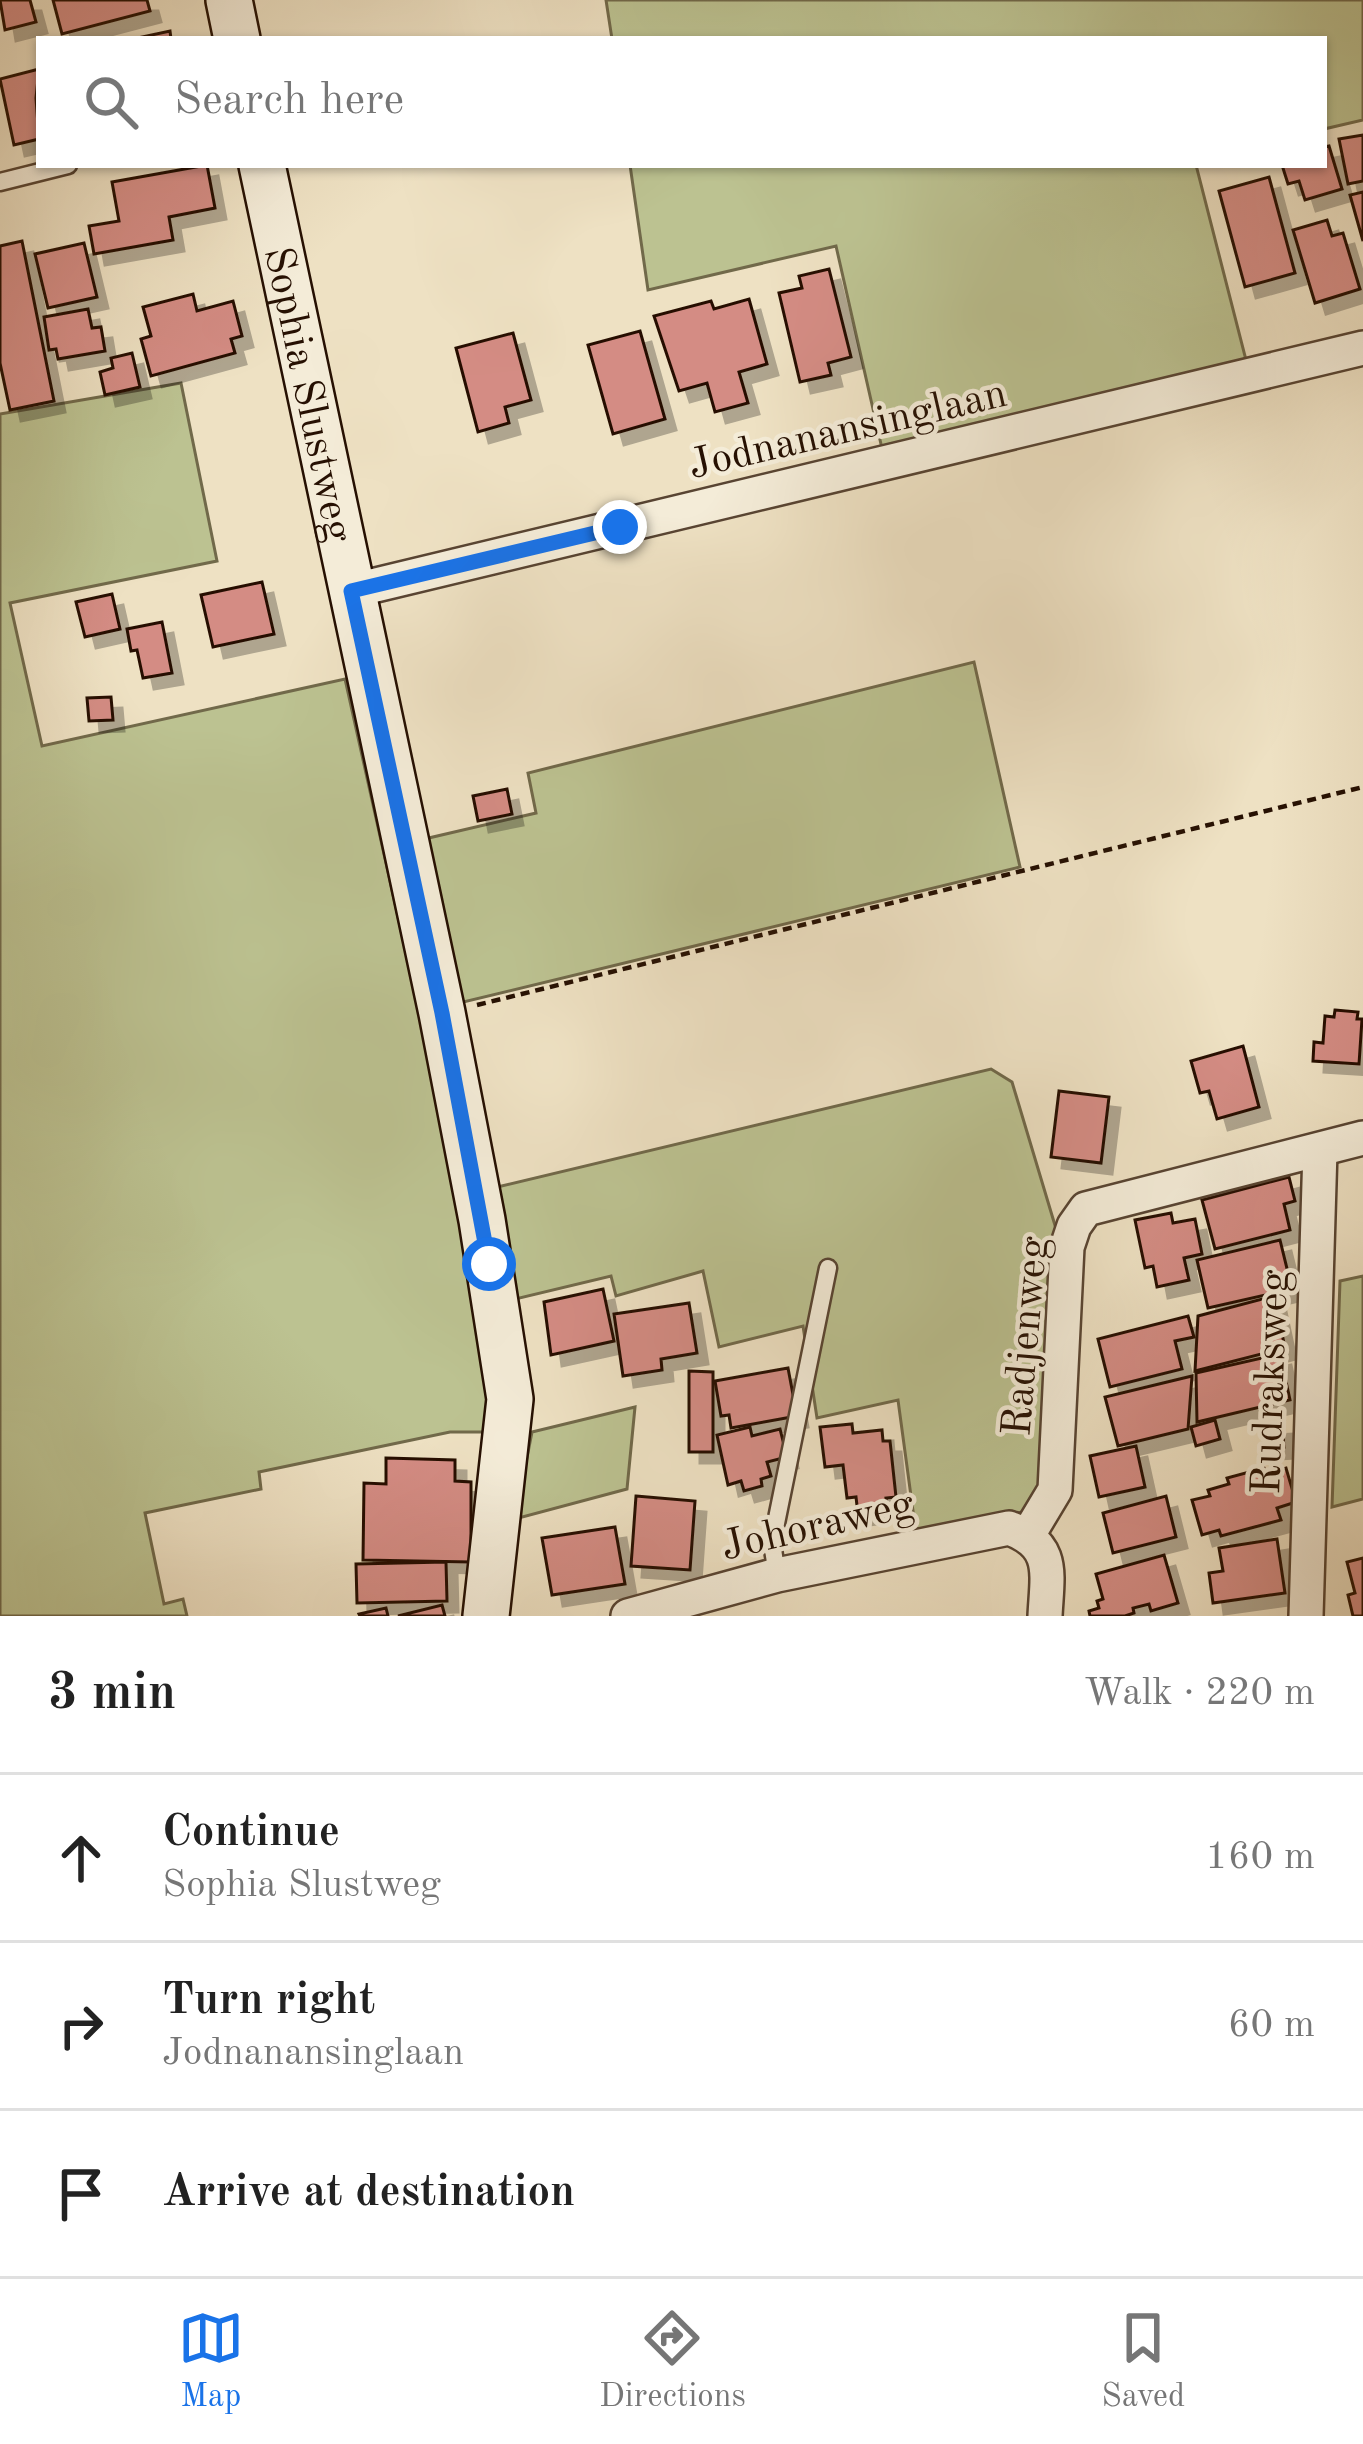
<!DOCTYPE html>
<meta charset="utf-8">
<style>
:root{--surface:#fff;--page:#f6f6f6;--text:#222;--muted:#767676;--line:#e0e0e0;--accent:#1a73e8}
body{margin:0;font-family:"Old Standard TT",serif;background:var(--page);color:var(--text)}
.stop{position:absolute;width:36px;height:36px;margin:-27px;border:9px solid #1a73e8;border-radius:50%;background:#fff}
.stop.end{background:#1a73e8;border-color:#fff;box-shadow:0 3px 12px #0008}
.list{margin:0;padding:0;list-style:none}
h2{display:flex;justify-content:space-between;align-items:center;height:156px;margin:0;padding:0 48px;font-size:51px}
h2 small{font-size:39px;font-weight:400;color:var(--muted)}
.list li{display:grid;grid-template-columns:78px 1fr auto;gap:36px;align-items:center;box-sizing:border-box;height:168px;padding:0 48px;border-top:3px solid var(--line)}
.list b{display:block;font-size:45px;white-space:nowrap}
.list p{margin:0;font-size:39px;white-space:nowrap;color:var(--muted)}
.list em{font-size:39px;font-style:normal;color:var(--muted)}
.icon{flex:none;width:66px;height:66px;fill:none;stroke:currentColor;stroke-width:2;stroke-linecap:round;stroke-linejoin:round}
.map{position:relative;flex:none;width:1363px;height:1616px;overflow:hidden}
.search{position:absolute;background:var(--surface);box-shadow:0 3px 9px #0004;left:36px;right:36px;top:36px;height:132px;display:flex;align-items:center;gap:30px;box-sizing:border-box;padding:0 42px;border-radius:0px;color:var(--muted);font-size:45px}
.sheet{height:660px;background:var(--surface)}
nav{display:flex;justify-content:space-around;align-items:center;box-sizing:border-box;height:168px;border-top:3px solid var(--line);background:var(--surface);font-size:33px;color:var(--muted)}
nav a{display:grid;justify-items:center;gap:6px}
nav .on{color:var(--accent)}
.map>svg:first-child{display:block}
</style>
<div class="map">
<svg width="1363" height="1616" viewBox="0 0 1363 1616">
<defs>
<filter id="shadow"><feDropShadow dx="11" dy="11" stdDeviation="0" flood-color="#0004"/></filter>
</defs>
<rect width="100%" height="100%" fill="#eee1c3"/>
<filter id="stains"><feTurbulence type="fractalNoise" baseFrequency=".00167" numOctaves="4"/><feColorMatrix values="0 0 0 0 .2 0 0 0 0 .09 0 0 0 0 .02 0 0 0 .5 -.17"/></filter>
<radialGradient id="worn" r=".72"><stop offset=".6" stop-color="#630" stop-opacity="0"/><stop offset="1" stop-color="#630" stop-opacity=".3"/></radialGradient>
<g fill="#bcc291" stroke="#71694a" stroke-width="3">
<path d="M606 0H1363V120L1324 129V39H612Z"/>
<path d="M630 165H1196L1247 364 883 453 836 246 648 290Z"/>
<path d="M181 383 217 561 10 603 42 746 345 679 470 1240 494 1403 486 1432H450L259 1472 261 1489 145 1513 164 1604 183 1599 187 1616H0V414Z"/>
<path d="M974 662 1020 867 451 1005 416 841 536 813 528 773Z"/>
<path d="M991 1069 1012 1082 1057 1232 1047 1489 1022 1512 916 1533 898 1400 817 1418 803 1326 719 1347 703 1271 616 1296 611 1276 507 1301 489 1189Z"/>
<path d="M1363 1276V1499L1332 1507 1340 1281Z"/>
<path d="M635 1407 627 1489 515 1519 532 1432Z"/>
</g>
<g fill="#d48c84" stroke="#261002" stroke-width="3" filter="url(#shadow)">
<path d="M0 0H30L36 22 5 30Z"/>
<path d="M53 0H147L150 11 62 34Z"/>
<path d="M170 31 171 39H133Z"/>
<path d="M39 69 36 98 39 139 14 145 0 79Z"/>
<path d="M1363 135V181L1348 184 1339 139Z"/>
<path d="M1329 146 1342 189 1305 200 1299 181 1288 184 1282 165H1324V147Z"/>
<path d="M207 165 215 208 169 217 173 240 94 254 89 226 119 221 112 182Z"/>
<path d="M1269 177 1295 273 1245 287 1219 191Z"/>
<path d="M1363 192V241L1350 195Z"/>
<path d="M1327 220 1332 236 1343 233 1360 289 1315 303 1293 230Z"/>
<path d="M22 241 54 401 10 410 0 363V246Z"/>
<path d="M84 243 97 297 48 308 35 254Z"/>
<path d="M829 269 851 357 828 363 831 375 800 382 779 293 802 288 799 276Z"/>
<path d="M193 294 197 311 233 301 242 336 231 339 235 353 151 376 141 339 151 336 143 307Z"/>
<path d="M749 299 767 364 739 372 748 403 715 412 707 383 679 391 654 316 711 301 714 309Z"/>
<path d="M88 309 92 328 101 327 105 351 58 359 56 349 49 350 44 317Z"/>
<path d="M640 331 665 419 613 434 588 345Z"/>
<path d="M513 333 531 400 505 407 509 423 478 432 456 348Z"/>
<path d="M132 353 140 387 105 395 100 372 113 368 111 358Z"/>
<path d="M262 582 274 634 213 647 201 595Z"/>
<path d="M112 594 120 629 85 637 76 602Z"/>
<path d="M162 622 172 673 143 678 137 650 131 651 127 629Z"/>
<path d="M111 697 113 720 89 721 87 698Z"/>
<path d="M507 789 512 814 478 821 473 796Z"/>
<path d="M1335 1010 1358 1012 1357 1019H1362L1359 1064 1313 1061 1314 1042 1323 1043 1325 1016 1334 1017Z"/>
<path d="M1243 1046 1259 1107 1217 1119 1209 1091 1200 1093 1191 1061Z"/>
<path d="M1059 1091 1109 1097 1101 1163 1051 1157Z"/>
<path d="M1289 1177 1295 1201 1284 1204 1290 1230 1215 1249 1202 1200Z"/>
<path d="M1171 1213 1173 1223 1195 1219 1202 1254 1184 1258 1189 1280 1157 1287 1153 1266 1145 1268 1135 1220Z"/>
<path d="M1280 1240 1292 1289 1208 1308 1197 1260Z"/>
<path d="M603 1289 614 1341 551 1355 544 1302Z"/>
<path d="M1274 1296 1285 1348 1195 1371 1198 1316Z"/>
<path d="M689 1303 697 1353 661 1359 662 1370 623 1376 614 1314Z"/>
<path d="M1188 1316 1194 1337 1175 1341 1182 1369 1110 1387 1098 1339Z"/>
<path d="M1280 1354 1290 1400 1197 1422 1196 1373Z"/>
<path d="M788 1368 797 1416 731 1428 729 1415 721 1416 715 1381Z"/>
<path d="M689 1371 713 1372V1452H689Z"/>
<path d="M1192 1376 1188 1429 1118 1446 1105 1397Z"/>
<path d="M1215 1420 1220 1439 1196 1446 1191 1427Z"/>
<path d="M1282 1423 1284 1447 1268 1448 1266 1424Z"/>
<path d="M852 1424 853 1433 882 1430 883 1441H890L896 1497 886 1498 888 1510 858 1514 856 1497 847 1498 843 1465 825 1467 820 1427Z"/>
<path d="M750 1427 752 1436 780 1429 787 1457 767 1462 771 1476 761 1479 762 1486 744 1491 741 1481 728 1485 717 1435Z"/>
<path d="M1136 1446 1145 1487 1099 1497 1090 1456Z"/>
<path d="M386 1458 455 1460V1481L471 1482V1562L363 1560 364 1483 386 1484Z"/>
<path d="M1264 1468 1266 1474 1286 1468 1296 1502 1277 1508 1281 1520 1221 1536 1219 1530 1202 1535 1192 1500 1210 1496 1208 1490 1229 1484 1227 1478Z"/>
<path d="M636 1496 695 1501 690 1570 631 1566Z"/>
<path d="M1166 1496 1176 1537 1113 1553 1103 1513Z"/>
<path d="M615 1527 625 1584 552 1595 542 1538Z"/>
<path d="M1277 1539 1285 1593 1213 1603 1209 1573 1223 1571 1219 1548Z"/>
<path d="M1164 1555 1178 1603 1151 1611 1149 1604 1133 1608 1134 1613 1125 1616H1090L1089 1611 1099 1608 1097 1601 1103 1599 1096 1574Z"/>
<path d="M1363 1558V1616H1353L1348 1595 1355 1593 1347 1562Z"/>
<path d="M446 1562 447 1601 357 1603 356 1564Z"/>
<path d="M442 1605 445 1616H398Z"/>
<path d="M386 1608 388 1616H360L359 1614Z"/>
</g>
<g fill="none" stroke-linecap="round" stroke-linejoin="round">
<defs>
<g id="lane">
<path d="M0 182 68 165"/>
<path d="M777 1575 772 1543 828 1268"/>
</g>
<g id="street">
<path d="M351 591 1363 348"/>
<path d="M1028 1535 1055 1490 1067 1247 1074 1226 1086 1209 1363 1138"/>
<path d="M628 1616 777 1575 1009 1528C1056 1545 1047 1574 1045 1616"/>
<path d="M1306 1616 1320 1150"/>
</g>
<g id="secondary">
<path d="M229 0 237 39"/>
<path id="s1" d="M262 165 442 1013 482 1220 510 1399 486 1616"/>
</g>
</defs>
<use href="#lane" stroke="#584432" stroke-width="21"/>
<use href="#street" stroke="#584432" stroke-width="38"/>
<use href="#secondary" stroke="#261002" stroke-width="50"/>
<path stroke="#261002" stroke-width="4.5" stroke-dasharray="9 6" stroke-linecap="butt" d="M477 1005 1363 787"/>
<use href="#lane" stroke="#f4ecd8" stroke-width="16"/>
<use href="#street" stroke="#f4ecd8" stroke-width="33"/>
<use href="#secondary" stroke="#f4ecd8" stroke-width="45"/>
</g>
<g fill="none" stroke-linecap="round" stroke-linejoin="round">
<path stroke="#1a73e8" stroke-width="15" d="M489 1264 442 1013 351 591 620 527"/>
</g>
<g text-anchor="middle" stroke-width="9" stroke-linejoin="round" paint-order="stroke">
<g font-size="42" fill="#261002" stroke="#f4ecd8">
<text dy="15" stroke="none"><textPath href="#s1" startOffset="234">Sophia Slustweg</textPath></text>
<text transform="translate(847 427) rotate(-13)" y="15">Jodnanansinglaan</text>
<text transform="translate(1023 1336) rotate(-85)" y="15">Radjenweg</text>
<text transform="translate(1268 1382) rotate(-88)" y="15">Rudraksweg</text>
<text transform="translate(817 1523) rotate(-13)" y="15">Johoraweg</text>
</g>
</g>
<rect width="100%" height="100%" filter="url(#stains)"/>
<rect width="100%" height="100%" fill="url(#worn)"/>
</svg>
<div class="stop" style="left:489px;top:1264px"></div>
<div class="stop end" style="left:620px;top:527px"></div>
<div class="search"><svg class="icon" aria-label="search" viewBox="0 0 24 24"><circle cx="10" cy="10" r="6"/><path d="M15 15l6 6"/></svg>Search here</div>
</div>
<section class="sheet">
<h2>3 min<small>Walk · 220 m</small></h2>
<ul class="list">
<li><svg class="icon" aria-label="ahead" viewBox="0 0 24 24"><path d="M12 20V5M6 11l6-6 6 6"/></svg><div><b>Continue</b><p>Sophia Slustweg</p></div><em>160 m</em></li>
<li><svg class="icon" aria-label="right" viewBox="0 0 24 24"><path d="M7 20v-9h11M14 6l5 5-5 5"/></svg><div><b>Turn right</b><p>Jodnanansinglaan</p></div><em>60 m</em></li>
<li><svg class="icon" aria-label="arrive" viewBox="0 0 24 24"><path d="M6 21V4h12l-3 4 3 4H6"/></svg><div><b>Arrive at destination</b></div></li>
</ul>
</section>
<nav>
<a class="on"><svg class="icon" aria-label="map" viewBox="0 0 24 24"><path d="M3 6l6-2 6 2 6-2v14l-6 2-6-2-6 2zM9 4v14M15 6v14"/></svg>Map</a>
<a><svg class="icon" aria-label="directions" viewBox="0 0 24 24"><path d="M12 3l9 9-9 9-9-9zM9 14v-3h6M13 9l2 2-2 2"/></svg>Directions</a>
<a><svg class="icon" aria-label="saved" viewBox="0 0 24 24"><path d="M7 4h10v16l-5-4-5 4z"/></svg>Saved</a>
</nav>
